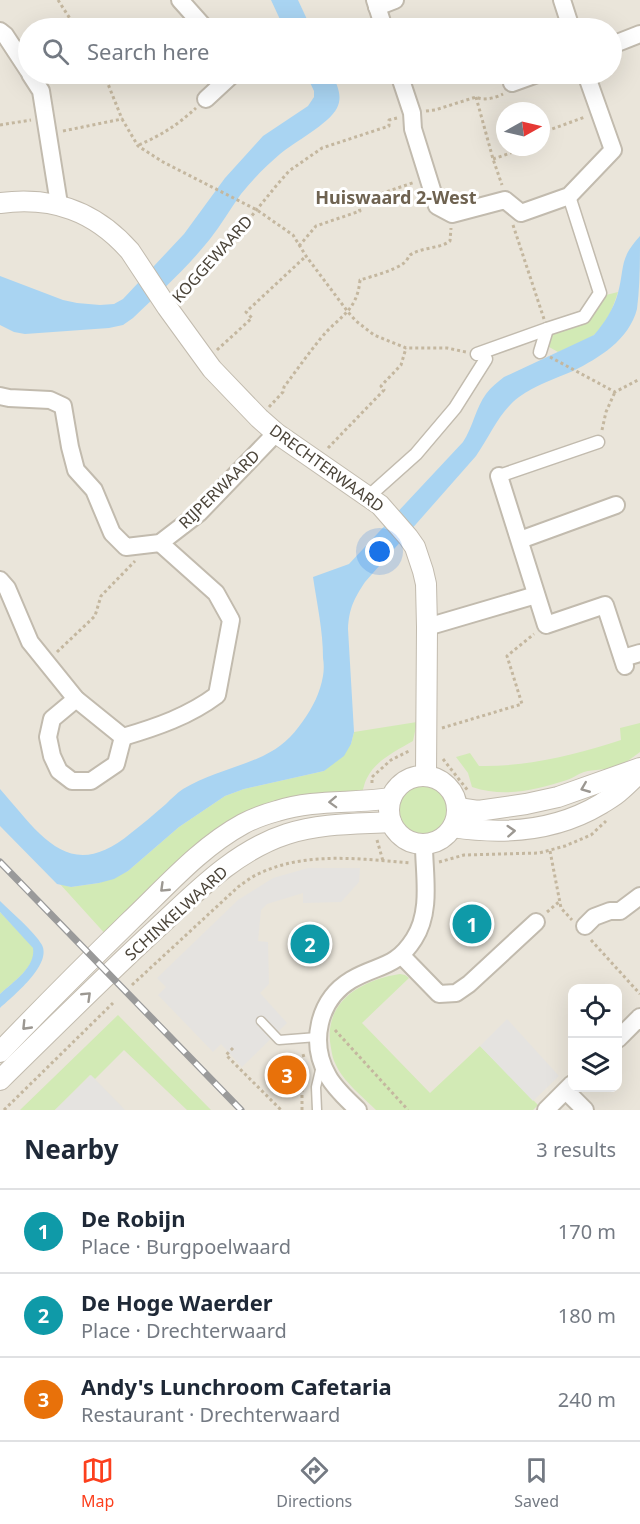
<!DOCTYPE html>
<meta charset="utf-8">
<style>
:root{--surface:#fff;--page:#f6f6f7;--text:#1f2937;--muted:#747a83;--line:#e0e1e3;--accent:#fc3f1d}
body{margin:0;font-family:"Noto Sans",sans-serif;background:var(--page);color:var(--text)}
.controls{position:absolute;right:18px;bottom:18px;display:grid;overflow:hidden;border-radius:12px;box-shadow:0 6px 24px #0002}
.controls button{width:54px;height:54px;display:grid;place-items:center;padding:0;border:0;border-bottom:2px solid var(--line);background:var(--surface);color:var(--text);font:30px sans-serif}
.compass{position:absolute;left:496px;top:102px;width:54px;height:54px;border-radius:50%;background:var(--surface);box-shadow:0 6px 24px #0002;rotate:82deg}
.you{position:absolute;left:380px;top:552px;width:21px;height:21px;margin:-15px;border:4px solid #fff;border-radius:50%;background:#1a73e8;box-shadow:0 0 0 9px #1a73e833}
.badge{display:grid;place-items:center;width:39px;height:39px;border-radius:50%;background:var(--accent);color:#fff;font-size:20px;font-weight:700}
.pin{position:absolute;translate:-50% -50%;border:3px solid #fff;box-shadow:0 2px 6px #0006}
.list{margin:0;padding:0;list-style:none}
h2{display:flex;justify-content:space-between;align-items:center;height:78px;margin:0;padding:0 24px;font-size:26px}
h2 small{font-size:20px;font-weight:400;color:var(--muted)}
.list li{display:grid;grid-template-columns:39px 1fr auto;gap:18px;align-items:center;box-sizing:border-box;height:84px;padding:0 24px;border-top:2px solid var(--line)}
.list b{display:block;font-size:22px;white-space:nowrap}
.list p{margin:0;font-size:20px;white-space:nowrap;color:var(--muted)}
.list em{font-size:20px;font-style:normal;color:var(--muted)}
.icon{flex:none;width:33px;height:33px;fill:none;stroke:currentColor;stroke-width:2;stroke-linecap:round;stroke-linejoin:round}
.map{position:relative;flex:none;width:640px;height:1110px;overflow:hidden}
.search{position:absolute;background:var(--surface);box-shadow:0 6px 24px #0002;left:18px;right:18px;top:18px;height:66px;display:flex;align-items:center;gap:15px;box-sizing:border-box;padding:0 21px;border-radius:33px;color:var(--muted);font-size:22px}
.sheet{height:330px;background:var(--surface)}
nav{display:flex;justify-content:space-around;align-items:center;box-sizing:border-box;height:84px;border-top:2px solid var(--line);background:var(--surface);font-size:16px;color:var(--muted)}
nav a{display:grid;justify-items:center;gap:3px}
nav .on{color:var(--accent)}
.map>svg:first-child{display:block}
</style>
<div class="map">
<svg width="640" height="1110" viewBox="0 0 640 1110">
<rect width="100%" height="100%" fill="#f6f3ec"/>
<path fill="#eae5da" fill-rule="evenodd" d="M0 0H640V1110H0ZM28 28H612V74H28ZM505 111H541V147H505ZM572 988H618V1088H572Z"/>
<g fill="#d2eab5">
<path d="M618 292C613 307 607 325 594 335 584 343 570 347 558 352L535 339 585 320 602 296Z"/>
<path d="M417 722 413 741C396 751 376 760 367 778 363 785 365 789 359 796L265 809 108 937 60 884 71 887 99 883 128 871 179 827 225 796 244 789 324 771 351 744 354 732Z"/>
<path d="M640 723V752C633 757 625 764 616 767 607 770 594 769 584 772 578 774 573 778 567 780 535 790 505 798 472 787L468 773 456 757 470 753 479 766C527 767 575 755 621 740L620 728Z"/>
<circle cx="424" cy="810" r="25"/>
<path d="M0 912 34 948C36 967 13 982 0 994Z"/>
<path d="M400 974 405 975 409 978 362 1023 430 1093 480 1046 538 1105 533 1110H376C363 1097 343 1081 336 1065 333 1060 332 1054 331 1048 322 1002 361 980 400 974Z"/>
<path d="M118 1015 211 1110H187L124 1050 95 1079 90 1075 55 1110H20Z"/>
</g>
<g fill="#e5e3e0">
<path d="M308 868H360L359 882 341 902 303 903V893L267 904 261 910 258 941 268 942 269 984 260 993 287 1023 242 1067 221 1044 213 1052 158 995 166 987 157 978 238 900 273 878Z"/>
<path d="M507 1019 559 1076 533 1101 480 1046Z"/>
<path d="M91 1075 125 1110H55Z"/>
</g>
<g fill="#a9d4f2">
<path d="M271 0H298L311 28H284Z"/>
<path d="M306 74H332C337 85 343 96 337 108 329 124 294 142 280 154 266 166 253 179 241 194 230 209 221 225 210 239 187 268 159 293 133 318L123 325 109 328 25 334 14 332 0 325V276L63 300 77 303 100 305 114 304 123 299 184 234 225 178 263 136 308 106 314 97V91Z"/>
<path d="M640 236C640 260 640 286 637 309 629 340 599 358 573 371 556 378 534 386 519 397 499 412 490 436 476 456L365 582C354 599 349 608 348 629L354 732 351 744 344 756 324 771 244 789 225 796 179 827 128 871 114 879 99 883 71 887 57 884 0 826V789C40 834 69 885 131 833 143 824 154 814 166 804 171 799 177 793 183 789 208 774 237 768 263 756 281 747 291 738 303 721 313 707 320 693 323 676 324 670 324 664 323 658 323 631 317 604 313 577L349 564 463 442C473 427 476 407 486 394 491 387 498 382 504 377L594 335C605 322 613 310 618 293 625 266 619 259 640 236Z"/>
<path d="M0 901C13 914 33 930 42 945 52 965 13 996 0 1008V994C13 982 36 967 33 948L0 912Z"/>
</g>
<g fill="none" stroke-linecap="round" stroke-linejoin="round">
<defs>
<g id="service">
<path d="M261 1021 279 1040 317 1037"/>
<path d="M317 1110 316 1087 321 1066"/>
</g>
<g id="pedestrian">
<path d="M540 352 547 329"/>
<path d="M477 354 547 329 584 317 600 293 569 196"/>
<path d="M499 476 598 442"/>
<path d="M369 496 416 454 455 408 486 359"/>
</g>
<g id="minor">
<path d="M180 0 205 28"/>
<path d="M375 0 384 28"/>
<path d="M562 0 571 28"/>
<path d="M377 7 395 0"/>
<path d="M0 31 5 35 28 70"/>
<path d="M612 45 640 34"/>
<path d="M30 74 41 91 59 204"/>
<path d="M399 74 412 113 413 129 437 206 452 214 505 200 521 213 569 196 613 150 586 74"/>
<path d="M512 83 537 74"/>
<path d="M206 99 233 74"/>
<path d="M0 396 9 398 50 400 63 406 70 447 76 470 94 490 112 533 126 547 160 543 199 513 276 433"/>
<path d="M499 476 546 625 605 605 625 666"/>
<path d="M520 540 616 505"/>
<path d="M0 580 7 588 30 642 76 699 123 737"/>
<path d="M427 627 536 595"/>
<path d="M623 658 640 653"/>
<path d="M76 699 52 719 48 737 52 756 59 771 72 781H91L116 764 123 737"/>
<path d="M123 737C157 727 189 716 217 695L231 620 216 593 160 543"/>
<path d="M585 926 594 917 610 911H620L640 896"/>
<path d="M402 956 439 994 456 993 469 984 536 922"/>
<path d="M618 1039 640 1017"/>
<path d="M566 1091 585 1110"/>
<path d="M358 1110C348 1100 335 1089 328 1076 309 1043 318 1000 351 980 378 964 395 969 414 939 432 911 424 875 424 845"/>
<path d="M546 1110 572 1084"/>
</g>
<g id="tertiary">
<path d="M0 203C53 196 95 211 130 251L167 307 212 369 259 418 276 433 380 505 408 537 415 547 423 571 426 584 427 627 426 775"/>
<circle cx="423" cy="810" r="34"/>
<path d="M458 808 478 811 526 804 558 797 640 768"/>
<path d="M453 827C504 835 556 831 601 804 607 800 615 796 620 791 627 785 634 778 640 772"/>
<path d="M0 1052C42 1008 85 965 129 922 165 888 199 848 243 824 254 818 266 814 277 811 314 799 353 804 391 798"/>
<path d="M0 1080C51 1030 102 979 155 930 194 894 234 851 287 834 321 823 356 824 391 822"/>
</g>
</defs>
<use href="#service" stroke="#c2bbae" stroke-width="11"/>
<use href="#pedestrian" stroke="#c2bbae" stroke-width="15"/>
<use href="#minor" stroke="#c2bbae" stroke-width="20"/>
<use href="#tertiary" stroke="#c2bbae" stroke-width="22"/>
<g stroke="#c4b79f" stroke-width="3" stroke-dasharray="3 3" stroke-linecap="butt">
<path d="M58 0 76 28"/>
<path d="M104 74 122 119"/>
<path d="M476 97 493 159 502 185"/>
<path d="M426 111 435 110 476 97C484 101 495 98 503 94"/>
<path d="M0 125 31 120"/>
<path d="M63 131 122 119 138 146 163 162 257 210 293 235 306 256 348 312 356 321 374 335 406 348H447L466 352"/>
<path d="M541 133 585 117"/>
<path d="M139 145C163 134 176 126 196 108"/>
<path d="M493 159 528 147"/>
<path d="M513 225 544 319"/>
<path d="M299 246 316 226 360 211 357 202 415 182"/>
<path d="M179 295 228 245 276 186 289 171 322 148 389 126V120L397 118"/>
<path d="M217 350 252 318 246 312 306 256"/>
<path d="M550 357 615 392 640 379"/>
<path d="M269 407 283 392 284 387C296 371 308 354 321 338 339 316 357 312 360 280 373 276 393 271 404 263 407 261 408 257 410 255 422 247 439 249 450 241L451 228"/>
<path d="M602 430 606 412 615 392"/>
<path d="M328 448 384 390 381 386 401 365 406 348"/>
<path d="M57 652 95 616 101 596 135 561"/>
<path d="M442 728 522 704 507 656 534 634"/>
<path d="M443 759 469 792"/>
<path d="M372 783V777L391 760 411 750"/>
<path d="M377 840 383 861"/>
<path d="M550 851 561 908 572 920"/>
<path d="M439 862 464 855 539 853 565 846 591 835 606 821"/>
<path d="M547 912 560 901"/>
<path d="M591 940 640 994"/>
<path d="M132 985 238 887C244 883 251 877 258 874 306 851 360 859 411 863"/>
<path d="M335 1030 408 1110"/>
<path d="M233 1048 226 1055 281 1110"/>
<path d="M4 1110 113 1003"/>
<path d="M302 1110V1056L305 1055"/>
</g>
<use href="#service" stroke="#fff" stroke-width="8"/>
<use href="#pedestrian" stroke="#fff" stroke-width="12"/>
<use href="#minor" stroke="#fff" stroke-width="16"/>
<use href="#tertiary" stroke="#fff" stroke-width="20"/>
<defs>
<path id="rail" d="M0 862 241 1110"/>
</defs>
<use href="#rail" stroke="#9a9a9a" stroke-width="7"/>
<use href="#rail" stroke="#fff" stroke-width="4.5" stroke-dasharray="14" stroke-linecap="butt"/>
</g>
<defs><path id="oneway-chevron" d="M-2-3.5L2.5 0L-2 3.5" fill="none" stroke-width="1.6" stroke-linecap="round" stroke-linejoin="round" transform="scale(1.5)"/></defs>
<g stroke="#9c9892">
<use href="#oneway-chevron" transform="translate(585 788) rotate(158)"/>
<use href="#oneway-chevron" transform="translate(333 802) rotate(178)"/>
<use href="#oneway-chevron" transform="translate(511 831) rotate(-4)"/>
<use href="#oneway-chevron" transform="translate(164 888) rotate(136)"/>
<use href="#oneway-chevron" transform="translate(87 996) rotate(-44)"/>
<use href="#oneway-chevron" transform="translate(26 1026) rotate(134)"/>
</g>
<g text-anchor="middle" stroke-width="6" stroke-linejoin="round" paint-order="stroke">
<g font-size="16" fill="#4b4439" stroke="#fff">
<text transform="translate(212 259) rotate(-48)" y="6">KOGGEWAARD</text>
<text transform="translate(327 468) rotate(36)" y="6">DRECHTERWAARD</text>
<text transform="translate(219 489) rotate(-44)" y="6">RIJPERWAARD</text>
<text transform="translate(176 913) rotate(-42)" y="6">SCHINKELWAARD</text>
</g>
<g font-size="18" font-weight="bold" fill="#6e6250" stroke="#fff">
<text x="396" y="204">Huiswaard 2-West</text>
</g>
</g>
</svg>
<div class="controls">
<button><svg class="icon" aria-label="locate" viewBox="0 0 24 24"><circle cx="12" cy="12" r="6"/><path d="M12 2v4M12 18v4M2 12h4M18 12h4"/></svg></button>
<button><svg class="icon" aria-label="layers" viewBox="0 0 24 24"><path d="M12 4l9 5-9 5-9-5zM3 14l9 5 9-5"/></svg></button>
</div>
<svg class="compass" viewBox="-18 -18 36 36"><path d="M0-13l5 13h-10z" fill="#e53935"/><path d="M0 13l5-13h-10z" fill="#747a83"/></svg>
<div class="you"></div>
<div class="pin badge" style="left:472px;top:924px;background:#0f9aa8">1</div>
<div class="pin badge" style="left:310px;top:944px;background:#0f9aa8">2</div>
<div class="pin badge" style="left:287px;top:1075px;background:#e8710a">3</div>
<div class="search"><svg class="icon" aria-label="search" viewBox="0 0 24 24"><circle cx="10" cy="10" r="6"/><path d="M15 15l6 6"/></svg>Search here</div>
</div>
<section class="sheet">
<h2>Nearby<small>3 results</small></h2>
<ul class="list">
<li><span class="badge" style="background:#0f9aa8">1</span><div><b>De Robijn</b><p>Place · Burgpoelwaard</p></div><em>170 m</em></li>
<li><span class="badge" style="background:#0f9aa8">2</span><div><b>De Hoge Waerder</b><p>Place · Drechterwaard</p></div><em>180 m</em></li>
<li><span class="badge" style="background:#e8710a">3</span><div><b>Andy's Lunchroom Cafetaria</b><p>Restaurant · Drechterwaard</p></div><em>240 m</em></li>
</ul>
</section>
<nav>
<a class="on"><svg class="icon" aria-label="map" viewBox="0 0 24 24"><path d="M3 6l6-2 6 2 6-2v14l-6 2-6-2-6 2zM9 4v14M15 6v14"/></svg>Map</a>
<a><svg class="icon" aria-label="directions" viewBox="0 0 24 24"><path d="M12 3l9 9-9 9-9-9zM9 14v-3h6M13 9l2 2-2 2"/></svg>Directions</a>
<a><svg class="icon" aria-label="saved" viewBox="0 0 24 24"><path d="M7 4h10v16l-5-4-5 4z"/></svg>Saved</a>
</nav>
